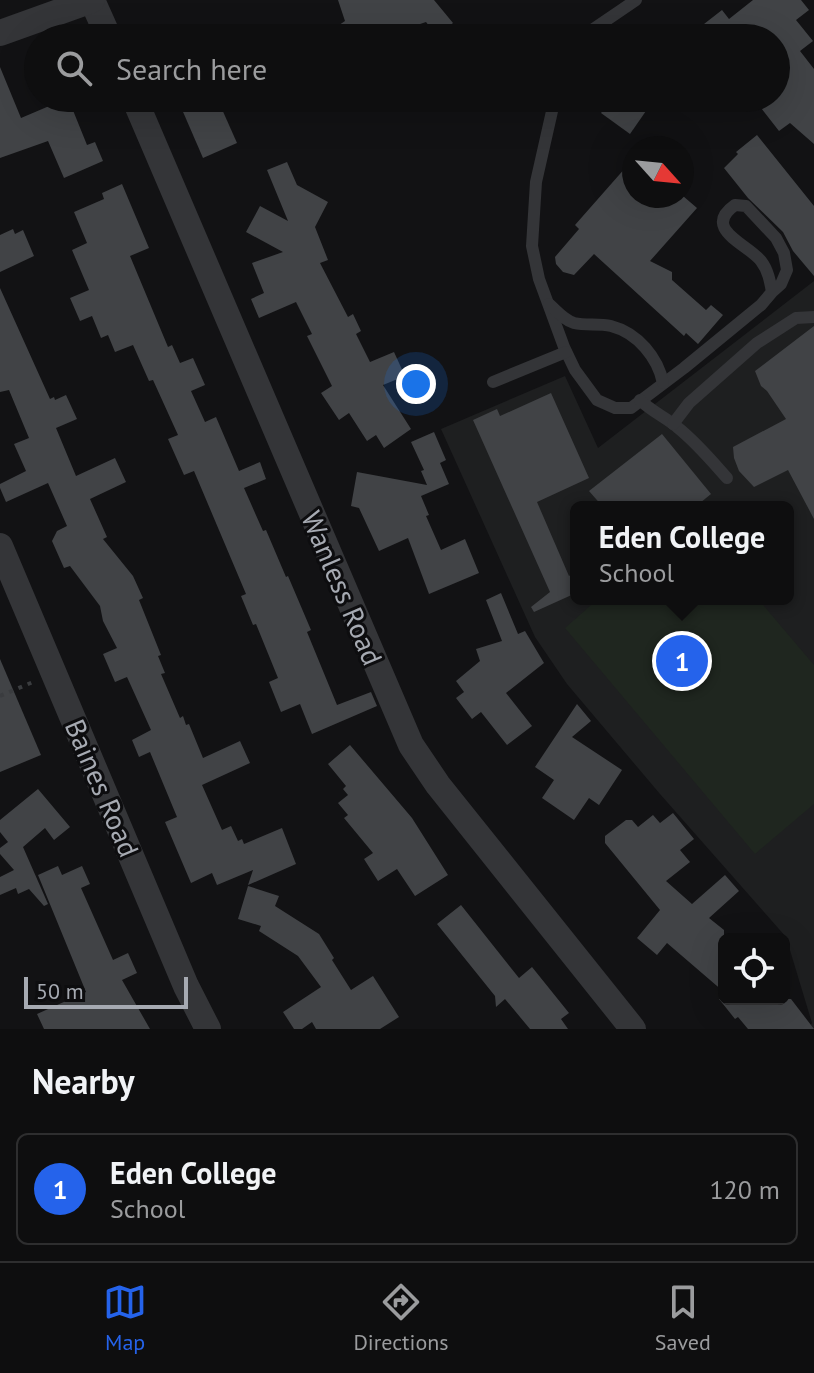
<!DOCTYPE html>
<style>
:root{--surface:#0e0e0f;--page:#171718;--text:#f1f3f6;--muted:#9b9c9e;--line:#2e2e2f;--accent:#2563eb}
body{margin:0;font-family:"PT Sans",sans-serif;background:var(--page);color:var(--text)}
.controls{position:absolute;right:24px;bottom:24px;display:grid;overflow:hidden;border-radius:12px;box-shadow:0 8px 32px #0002}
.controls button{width:72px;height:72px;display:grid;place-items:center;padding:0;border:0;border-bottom:2px solid var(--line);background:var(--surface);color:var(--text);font:40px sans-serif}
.compass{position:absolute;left:622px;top:136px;width:72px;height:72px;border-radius:50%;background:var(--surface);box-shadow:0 8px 32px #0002;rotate:117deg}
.scale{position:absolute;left:24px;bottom:20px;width:164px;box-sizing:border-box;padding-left:8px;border:4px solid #a6aab2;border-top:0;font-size:22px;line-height:28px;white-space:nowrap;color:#a6aab2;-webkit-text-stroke:6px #0d0d0f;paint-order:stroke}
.you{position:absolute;left:416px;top:384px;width:28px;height:28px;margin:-20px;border:6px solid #fff;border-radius:50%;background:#1a73e8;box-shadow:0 0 0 12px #1a73e833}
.badge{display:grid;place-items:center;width:52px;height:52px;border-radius:50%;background:var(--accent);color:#fff;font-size:26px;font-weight:700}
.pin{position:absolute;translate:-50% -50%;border:4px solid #fff;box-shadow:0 2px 8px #0006}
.popup{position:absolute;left:570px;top:501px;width:224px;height:104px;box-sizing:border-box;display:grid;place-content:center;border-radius:12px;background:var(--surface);filter:drop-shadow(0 2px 6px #0005);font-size:26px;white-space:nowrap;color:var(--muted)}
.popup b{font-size:30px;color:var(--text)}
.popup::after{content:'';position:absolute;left:50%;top:100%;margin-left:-16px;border:16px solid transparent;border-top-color:var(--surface)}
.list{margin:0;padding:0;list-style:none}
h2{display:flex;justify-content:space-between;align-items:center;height:104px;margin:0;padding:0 32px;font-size:34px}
h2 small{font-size:26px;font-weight:400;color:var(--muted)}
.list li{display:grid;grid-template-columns:52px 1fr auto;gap:24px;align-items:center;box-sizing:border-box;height:112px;margin:0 16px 16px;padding:0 16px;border:2px solid var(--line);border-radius:12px}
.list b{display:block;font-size:30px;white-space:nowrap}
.list p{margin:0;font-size:26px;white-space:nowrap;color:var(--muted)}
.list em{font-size:26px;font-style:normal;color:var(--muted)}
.icon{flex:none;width:44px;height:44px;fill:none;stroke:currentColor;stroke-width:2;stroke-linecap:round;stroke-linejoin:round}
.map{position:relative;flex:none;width:814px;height:1029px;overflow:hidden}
.search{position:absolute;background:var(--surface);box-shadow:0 8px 32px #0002;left:24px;right:24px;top:24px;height:88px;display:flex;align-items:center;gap:20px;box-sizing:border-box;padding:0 28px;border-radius:44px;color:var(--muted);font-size:30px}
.sheet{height:232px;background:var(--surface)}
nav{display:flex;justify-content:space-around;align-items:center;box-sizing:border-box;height:112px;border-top:2px solid var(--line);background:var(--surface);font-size:22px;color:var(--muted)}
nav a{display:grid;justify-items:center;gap:4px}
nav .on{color:var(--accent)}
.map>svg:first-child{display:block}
</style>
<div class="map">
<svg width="814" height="1029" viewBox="0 0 814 1029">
<rect width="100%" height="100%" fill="#121214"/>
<path fill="#1e1f20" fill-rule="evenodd" d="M814 281V1029H808L812 1023 786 937 660 794 567 684 535 637 441 429 565 376 598 448ZM576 507H788V599H576Z"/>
<path fill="#1f261f" d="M598 599H758L814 665V804L755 854 565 628Z"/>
<g fill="#414346">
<path d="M338 0H434L453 23 437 36 426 22 379 38H320L345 21Z"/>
<path d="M753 0H801L809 10 796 20 813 41 800 51 814 69V144L790 123 779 131 758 104 765 98H776V38H686L722 10 729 19Z"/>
<path d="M0 67 21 118 68 98 87 145 95 142 103 161 64 178 48 141 0 158Z"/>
<path d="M177 98H217L237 143 203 158Z"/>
<path d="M612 98H655L630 134 601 113Z"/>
<path d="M757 135 814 206V276L793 251 783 232 748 198 724 168 738 154 736 152Z"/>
<path d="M634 158V196H683L697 208 650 261 672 272V280L706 310 711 305 723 315 698 344 686 333 684 336 594 254 574 275 563 272 556 264 555 257 579 229 575 225Z"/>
<path d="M287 162 297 185 328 202 315 227 328 260 320 263 348 317 353 314 361 331 356 334 370 362 394 352 405 376 383 385 411 429 384 448 376 435 367 441 349 413 339 420 321 393 332 386 307 336 312 334 296 302 259 318 251 299 264 293 252 263 283 252 246 232 260 206 288 221 267 170Z"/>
<path d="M122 184 149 248 130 256 168 347 172 345 180 363 193 358 205 385 191 391 205 422 216 417 239 471 260 462 266 479 244 488 263 531 266 530 286 577 288 576 311 630 307 632 337 705 371 692 377 706 312 734 300 704 281 712 269 682 278 678 256 624 253 625 241 596 246 594 194 471 184 475 168 439 178 435 153 380 149 381 133 345 115 352 108 335 101 338 92 316 80 321 70 298 89 290 72 250 87 243 74 212 104 199 102 193Z"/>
<path d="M13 229 15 234 23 230 34 256 0 272V235Z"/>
<path d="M0 288 50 399 54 397 55 400 66 395 77 419 56 428 76 476 115 458 126 482 90 499 107 537 103 539 133 576 143 598 139 600 161 655 158 656 165 673 161 674 180 718 183 716 186 725 189 724 203 758 240 741 250 763 202 785 222 830 231 826 238 841 242 839 244 844 282 828 296 864 248 885 253 870 217 885 212 873 191 883 165 822 177 817 150 752 139 757 132 740 151 730 127 677 115 682 103 654 117 648 103 621 100 606 70 566 64 568 52 541 57 531 67 526 48 483 6 502 0 488V484L26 471 14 444 29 438 9 390 0 392Z"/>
<path d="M814 326V519L788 470 754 487 739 471 734 458 733 447 786 419 767 391 761 386 755 371Z"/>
<path d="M551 393 589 478 537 502 569 576 576 571V593L534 612 531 607 550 592 473 420 497 409 500 416Z"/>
<path d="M434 432 446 460 440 463 449 484 421 496 429 515 426 516 441 550 465 539 479 573 429 594 408 538 379 551 359 508 351 506 357 472 427 485 421 471 424 470 411 442Z"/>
<path d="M662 434 711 494 695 507H603L589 491Z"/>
<path d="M501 593 518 634 525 631 544 663 506 693 532 726 507 745 481 712 472 719 456 698 464 692 456 681 480 661 476 649 502 641 486 600Z"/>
<path d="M0 659 41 755 0 772Z"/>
<path d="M577 704 591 721 572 737 622 770 599 805 589 798 574 820 542 798 554 780 535 767Z"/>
<path d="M350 745 412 818 448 875 415 896 397 869 378 881 364 859 373 853 344 818 348 815 338 803 348 795 343 789 346 786 328 764Z"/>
<path d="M38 789 70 827 54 840 45 828 23 847 48 904 44 906 29 889 18 894 16 888 0 895V877L14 870 0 854V848L8 842 0 832V820Z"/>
<path d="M673 813 694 839 680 850 690 862 666 881 692 904 725 875 739 891 709 918 724 930V992L667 943 657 955 637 938 660 910 605 843V836L626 820H632L638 827 653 815 660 823Z"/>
<path d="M58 866 62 875 82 866 90 884 81 888 113 960 128 953 137 973 122 980 150 1029H44L37 1014 86 992 38 875Z"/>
<path d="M248 886 279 896 275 906 319 934 334 958 332 960 351 990 373 976 399 1017 380 1029H316L312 1022 302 1029H294L283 1012 321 987 298 956 259 931 261 926 238 919Z"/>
<path d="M461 905 519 978 532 967 569 1013 561 1019 568 1029H530L505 999 496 1007 495 996 437 924Z"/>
<path d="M719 999H791L814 1029H748L738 1017 735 1019Z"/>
</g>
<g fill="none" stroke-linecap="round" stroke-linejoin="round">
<path stroke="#3a3c3f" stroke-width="4" stroke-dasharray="4 6" stroke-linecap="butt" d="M0 696 33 682"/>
<g stroke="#343538" stroke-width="12">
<path d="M585 38 592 30 636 0"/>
<path d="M555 98 536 182 532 246 539 279 564 347 575 370 597 400 615 408H631L684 368 761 305 772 292 781 284 787 270 784 253 776 238 746 206 735 205C701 229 748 244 761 261 768 270 770 281 772 292"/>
<path d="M549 304C557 311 564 320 574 323 586 326 599 323 611 326 638 333 658 358 663 383"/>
<path d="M493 382 566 352"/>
<path d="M640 400C651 411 665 417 677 427 696 442 711 460 727 478"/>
<path d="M673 424 689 403 757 343 796 318 814 317"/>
</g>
<g stroke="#343538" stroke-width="26">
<path d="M92 0 109 38"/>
<path d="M0 33 92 0"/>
<path d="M134 98 411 745 438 785 633 1029"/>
<path d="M0 546 186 986 208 1029"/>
</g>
</g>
<g text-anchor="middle" stroke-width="6" stroke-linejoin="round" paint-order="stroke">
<g font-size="28" fill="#a6aab2" stroke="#0d0d0f">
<text transform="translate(342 588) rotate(67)" y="10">Wanless Road</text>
<text transform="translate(102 788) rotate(67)" y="10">Baines Road</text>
</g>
</g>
</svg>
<div class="controls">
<button><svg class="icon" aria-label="locate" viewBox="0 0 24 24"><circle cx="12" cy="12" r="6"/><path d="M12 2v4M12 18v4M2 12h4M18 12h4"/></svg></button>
</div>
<svg class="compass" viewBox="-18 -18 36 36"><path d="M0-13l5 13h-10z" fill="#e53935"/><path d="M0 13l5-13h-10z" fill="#9b9c9e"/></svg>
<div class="scale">50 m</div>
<div class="you"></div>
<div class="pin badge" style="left:682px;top:661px">1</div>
<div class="popup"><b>Eden College</b>School</div>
<div class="search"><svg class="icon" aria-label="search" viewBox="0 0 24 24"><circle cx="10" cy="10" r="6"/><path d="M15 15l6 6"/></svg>Search here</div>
</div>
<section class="sheet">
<h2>Nearby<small></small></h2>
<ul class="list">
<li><span class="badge">1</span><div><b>Eden College</b><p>School</p></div><em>120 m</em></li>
</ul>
</section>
<nav>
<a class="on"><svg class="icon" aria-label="map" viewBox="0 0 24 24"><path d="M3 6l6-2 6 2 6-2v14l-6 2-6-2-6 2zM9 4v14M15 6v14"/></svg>Map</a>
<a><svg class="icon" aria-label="directions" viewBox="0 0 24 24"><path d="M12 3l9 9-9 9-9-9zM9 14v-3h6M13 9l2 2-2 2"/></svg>Directions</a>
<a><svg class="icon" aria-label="saved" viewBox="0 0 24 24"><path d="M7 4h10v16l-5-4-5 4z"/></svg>Saved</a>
</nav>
